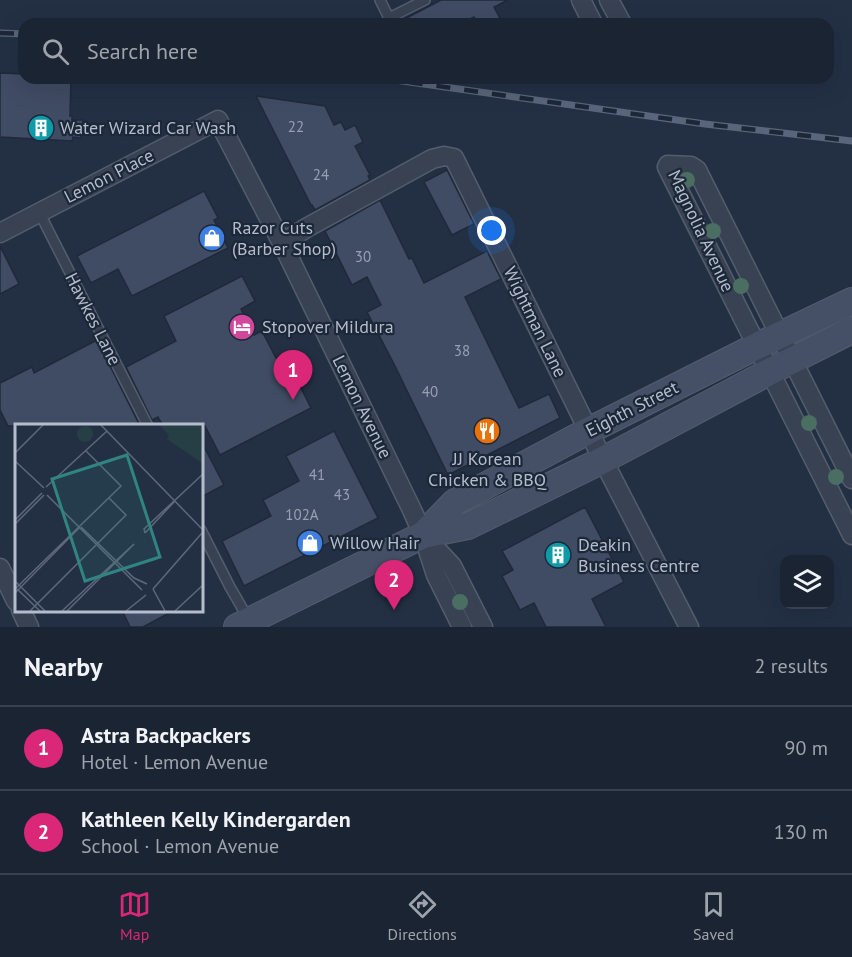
<!DOCTYPE html>
<meta charset="utf-8">
<style>
:root{--surface:#1a2433;--page:#232c3b;--text:#f1f3f6;--muted:#9fa4ac;--line:#38414e;--accent:#db2777}
body{margin:0;font-family:"PT Sans",sans-serif;background:var(--page);color:var(--text)}
.controls{position:absolute;right:18px;bottom:18px;display:grid;overflow:hidden;border-radius:12px;box-shadow:0 6px 24px #0002}
.controls button{width:54px;height:54px;display:grid;place-items:center;padding:0;border:0;border-bottom:2px solid var(--line);background:var(--surface);color:var(--text);font:30px sans-serif}
.you{position:absolute;left:492px;top:231px;width:21px;height:21px;margin:-15px;border:4px solid #fff;border-radius:50%;background:#1a73e8;box-shadow:0 0 0 9px #1a73e833}
.badge{display:grid;place-items:center;width:39px;height:39px;border-radius:50%;background:var(--accent);color:#fff;font-size:20px;font-weight:700}
.pin{position:absolute;translate:-50% -50px;filter:drop-shadow(0 2px 3px #0008)}
.pin::after{content:'';position:absolute;top:32px;width:21px;height:18px;background:inherit;clip-path:polygon(0 0,100% 0,50% 100%)}
.list{margin:0;padding:0;list-style:none}
h2{display:flex;justify-content:space-between;align-items:center;height:78px;margin:0;padding:0 24px;font-size:26px}
h2 small{font-size:20px;font-weight:400;color:var(--muted)}
.list li{display:grid;grid-template-columns:39px 1fr auto;gap:18px;align-items:center;box-sizing:border-box;height:84px;padding:0 24px;border-top:2px solid var(--line)}
.list b{display:block;font-size:22px;white-space:nowrap}
.list p{margin:0;font-size:20px;white-space:nowrap;color:var(--muted)}
.list em{font-size:20px;font-style:normal;color:var(--muted)}
.icon{flex:none;width:33px;height:33px;fill:none;stroke:currentColor;stroke-width:2;stroke-linecap:round;stroke-linejoin:round}
.map{position:relative;flex:none;width:852px;height:627px;overflow:hidden}
.search{position:absolute;background:var(--surface);box-shadow:0 6px 24px #0002;left:18px;right:18px;top:18px;height:66px;display:flex;align-items:center;gap:15px;box-sizing:border-box;padding:0 21px;border-radius:18px;color:var(--muted);font-size:22px}
.sheet{height:246px;background:var(--surface)}
nav{display:flex;justify-content:space-around;align-items:center;box-sizing:border-box;height:84px;border-top:2px solid var(--line);background:var(--surface);font-size:16px;color:var(--muted)}
nav a{display:grid;justify-items:center;gap:3px}
nav .on{color:var(--accent)}
.map>svg:first-child{display:block}
</style>
<div class="map">
<svg width="852" height="627" viewBox="0 0 852 627">
<rect width="100%" height="100%" fill="#233044"/>
<g fill="#404c64" stroke="#1f293a" stroke-width="1.5">
<path d="M441 0H508L494 7 503 24H478L474 17 460 24H395Z"/>
<path d="M0 73 24 74V78H71L70 116H72V120H83L81 138 73 137 72 141 0 137Z"/>
<path d="M256 96 325 106 334 125 341 122 345 130 355 125 363 142 355 146 370 175 368 176 370 180 315 210 312 205H311Z"/>
<path d="M447 170 474 224 452 235 424 182Z"/>
<path d="M204 191 218 218 214 220 228 248 132 296 118 269 91 283 77 256Z"/>
<path d="M380 200 409 259 412 258 424 283 487 251 501 279 465 297 519 408 549 394 560 418 448 475 395 366 367 312 381 305 367 277 352 285 325 231Z"/>
<path d="M0 246 19 284 0 294Z"/>
<path d="M242 276 255 301 241 309 254 335 262 331 276 358 280 355 294 382 297 380 311 408 220 455 205 426H163L158 417 152 420 126 367 176 341 164 316Z"/>
<path d="M97 340 140 426H8L0 410V383L32 367 34 373Z"/>
<path d="M334 431 378 518 244 586 222 541 271 516 263 500 299 481 286 456Z"/>
<path d="M201 441 224 485 201 497Z"/>
<path d="M585 507 624 582 592 599 606 627H546L534 603 520 610 502 576 513 570 502 551Z"/>
<path d="M122 610H175L143 627H130Z"/>
</g>
<g fill="none" stroke-linecap="round" stroke-linejoin="round">
<defs>
<g id="lane">
<path d="M380 0 389 18 425 0"/>
<path d="M39 212 148 426"/>
<path d="M201 530 230 587 249 620"/>
</g>
<g id="street">
<path d="M581 0 593 24"/>
<path d="M609 0 622 24"/>
<path d="M0 233 218 120 282 243 412 510 423 535 436 575 462 627"/>
<path d="M282 243 308 227 432 159 444 156 454 158 603 460 689 627"/>
<path d="M852 479 697 170 691 166 668 165 667 167 852 535"/>
<path d="M426 538 452 566 483 627"/>
<path d="M0 568 16 601"/>
<path d="M21 610 29 627"/>
</g>
<g id="secondary">
<path d="M423 535 455 502 588 431 757 346 852 301"/>
<path d="M237 627 423 535 468 526 603 460 769 372 852 330"/>
</g>
</defs>
<use href="#lane" stroke="#535d6d" stroke-width="12"/>
<use href="#street" stroke="#535d6d" stroke-width="21"/>
<use href="#secondary" stroke="#535d6d" stroke-width="28"/>
<use href="#lane" stroke="#384253" stroke-width="9"/>
<use href="#street" stroke="#384253" stroke-width="18"/>
<use href="#secondary" stroke="#455067" stroke-width="26"/>
<defs>
<g id="rail">
<path d="M0 33 24 34"/>
<path d="M381 78 705 124 852 141"/>
</g>
</defs>
<use href="#rail" stroke="#59657a" stroke-width="7"/>
<use href="#rail" stroke="#1c2738" stroke-width="4.5" stroke-dasharray="14" stroke-linecap="butt"/>
</g>
<g fill="#4a6e61">
<circle cx="687" cy="180" r="8"/>
<circle cx="713" cy="231" r="8"/>
<circle cx="741" cy="286" r="8"/>
<circle cx="809" cy="423" r="8"/>
<circle cx="836" cy="477" r="8"/>
<circle cx="460" cy="602" r="8"/>
</g>
<defs>
<symbol id="building-disc" viewBox="-11 -11 22 22"><circle r="9.5" fill="#0f9aa8" stroke="#1c2738"/><path d="M-4-6H4V6H1V3H-1V6H-4ZM-2.5-4.3h1.7v1.8h-1.7ZM.8-4.3h1.7v1.8H.8ZM-2.5-1h1.7V.8h-1.7ZM.8-1h1.7V.8H.8Z" fill="#fff"/></symbol>
<symbol id="shop-disc" viewBox="-11 -11 22 22"><circle r="9.5" fill="#3f7fe0" stroke="#1c2738"/><path d="M-5-2.5h2.3a2.7 3.5 0 0 1 5.4 0H5L5.5 6h-11ZM-1.5-2.5h3a1.5 2.3 0 0 0-3 0Z" fill="#fff"/></symbol>
<symbol id="hotel-disc" viewBox="-11 -11 22 22"><circle r="9.5" fill="#d1479c" stroke="#1c2738"/><path d="M-6-4.5h1.5V1H6V5H4.5V3h-9V5H-6ZM-4 0a1.8 1.8 0 1 1 3.6 0ZM.5 0V-2.5h3Q6-2.5 6 0Z" fill="#fff"/></symbol>
<symbol id="restaurant-disc" viewBox="-11 -11 22 22"><circle r="9.5" fill="#e8710a" stroke="#1c2738"/><path d="M-5-6h1v4h1v-4h1v4h1v-4h1v5L-1.5 .5V6h-2V.5L-5-1ZM5-6V6H3V1.5H1.5Q1.5-4 5-6Z" fill="#fff"/></symbol>
</defs>
<g fill-rule="evenodd">
<use href="#building-disc" x="26" y="113" width="30" height="30"/>
<use href="#shop-disc" x="197" y="223" width="30" height="30"/>
<use href="#hotel-disc" x="227" y="312" width="30" height="30"/>
<use href="#restaurant-disc" x="472" y="416" width="30" height="30"/>
<use href="#shop-disc" x="295" y="528" width="30" height="30"/>
<use href="#building-disc" x="543" y="540" width="30" height="30"/>
</g>
<g text-anchor="middle" stroke-width="4.5" stroke-linejoin="round" paint-order="stroke">
<g font-size="15" fill="#98a1b3">
<text x="296" y="132">22</text>
<text x="321" y="180">24</text>
<text x="363" y="262">30</text>
<text x="462" y="356">38</text>
<text x="430" y="397">40</text>
<text x="317" y="480">41</text>
<text x="342" y="500">43</text>
<text x="302" y="520">102A</text>
</g>
<g font-size="18" fill="#b5bdcd" stroke="#1c2738" text-anchor="start">
<text x="60" y="134">Water Wizard Car Wash</text>
<text x="232" y="234">Razor Cuts<tspan x="232" dy="21">(Barber Shop)</tspan></text>
<text x="262" y="333">Stopover Mildura</text>
<text x="487" y="465" text-anchor="middle">JJ Korean<tspan x="487" dy="21">Chicken &amp; BBQ</tspan></text>
<text x="330" y="549">Willow Hair</text>
<text x="578" y="551">Deakin<tspan x="578" dy="21">Business Centre</tspan></text>
</g>
<g font-size="18" fill="#b5bdcd" stroke="#1c2738">
<text transform="translate(109 176) rotate(-27)" y="6">Lemon Place</text>
<text transform="translate(701 231) rotate(65)" y="6">Magnolia Avenue</text>
<text transform="translate(93 319) rotate(63)" y="6">Hawkes Lane</text>
<text transform="translate(535 322) rotate(64)" y="6">Wightman Lane</text>
<text transform="translate(362 407) rotate(64)" y="6">Lemon Avenue</text>
<text transform="translate(632 409) rotate(-27)" y="6">Eighth Street</text>
</g>
</g>
<g transform="translate(15 424)">
<rect width="188" height="188" fill="#233044"/>
<path d="M143 0H187V39L152 15 154 11ZM62 10a8 8 0 1 1 16 0a8 8 0 1 1-16 0Z" fill="#253f45"/>
<path fill="none" stroke="#5d687b" stroke-width="1.5" d="M85 0 187 105M0 29 29 0M0 37 29 64M31 63 92 7M32 71 127 166M0 96 27 69M0 100 29 71M66 103 119 154 132 160M130 109 129 105 188 50M130 109 160 77M0 157 30 187M0 165 106 62 71 27M2 165 25 187M138 165 187 109M138 165 150 187M0 169 64 104M15 187 111 91 94 74M47 187 119 120M52 187 119 120M111 187 131 171M160 187 188 161"/>
<path fill="#308481" fill-opacity="0.15" stroke="#308481" stroke-width="3" d="M112 31 145 133 70 157 37 55Z"/>
<rect width="188" height="188" fill="none" stroke="#b5bdcd" stroke-width="3"/>
</g>
</svg>
<div class="controls">
<button><svg class="icon" aria-label="layers" viewBox="0 0 24 24"><path d="M12 4l9 5-9 5-9-5zM3 14l9 5 9-5"/></svg></button>
</div>
<div class="you"></div>
<div class="pin badge" style="left:293px;top:400px">1</div>
<div class="pin badge" style="left:394px;top:610px">2</div>
<div class="search"><svg class="icon" aria-label="search" viewBox="0 0 24 24"><circle cx="10" cy="10" r="6"/><path d="M15 15l6 6"/></svg>Search here</div>
</div>
<section class="sheet">
<h2>Nearby<small>2 results</small></h2>
<ul class="list">
<li><span class="badge">1</span><div><b>Astra Backpackers</b><p>Hotel · Lemon Avenue</p></div><em>90 m</em></li>
<li><span class="badge">2</span><div><b>Kathleen Kelly Kindergarden</b><p>School · Lemon Avenue</p></div><em>130 m</em></li>
</ul>
</section>
<nav>
<a class="on"><svg class="icon" aria-label="map" viewBox="0 0 24 24"><path d="M3 6l6-2 6 2 6-2v14l-6 2-6-2-6 2zM9 4v14M15 6v14"/></svg>Map</a>
<a><svg class="icon" aria-label="directions" viewBox="0 0 24 24"><path d="M12 3l9 9-9 9-9-9zM9 14v-3h6M13 9l2 2-2 2"/></svg>Directions</a>
<a><svg class="icon" aria-label="saved" viewBox="0 0 24 24"><path d="M7 4h10v16l-5-4-5 4z"/></svg>Saved</a>
</nav>
